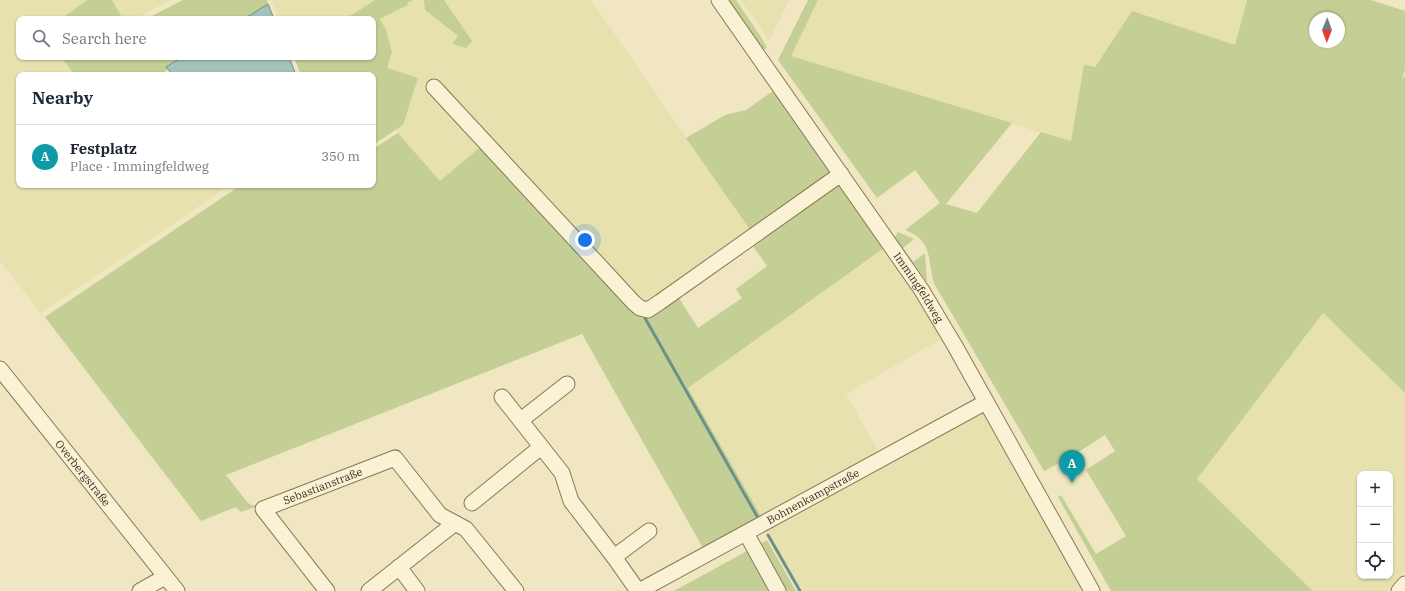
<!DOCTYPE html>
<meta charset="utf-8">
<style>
:root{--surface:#fff;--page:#f6f6f7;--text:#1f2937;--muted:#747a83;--line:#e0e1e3;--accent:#ea580c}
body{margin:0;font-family:"IBM Plex Serif",serif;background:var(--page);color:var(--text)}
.controls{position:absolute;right:12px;bottom:12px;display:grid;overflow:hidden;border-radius:8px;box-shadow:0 1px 3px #0004}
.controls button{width:36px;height:36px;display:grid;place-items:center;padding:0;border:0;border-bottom:1px solid var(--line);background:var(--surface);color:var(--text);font:20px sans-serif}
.compass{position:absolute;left:1309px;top:12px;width:36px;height:36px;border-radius:50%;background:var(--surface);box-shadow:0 1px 3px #0004;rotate:181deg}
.you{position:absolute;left:585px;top:240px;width:14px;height:14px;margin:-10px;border:3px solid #fff;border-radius:50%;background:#1a73e8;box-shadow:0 0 0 6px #1a73e833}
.badge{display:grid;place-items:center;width:26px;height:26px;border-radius:50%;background:var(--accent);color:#fff;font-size:13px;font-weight:700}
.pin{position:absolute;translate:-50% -33px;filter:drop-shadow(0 1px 2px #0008)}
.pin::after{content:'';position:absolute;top:21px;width:14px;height:12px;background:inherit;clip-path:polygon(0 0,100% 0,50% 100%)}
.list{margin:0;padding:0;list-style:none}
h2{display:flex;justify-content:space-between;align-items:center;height:52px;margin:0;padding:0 16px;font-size:17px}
h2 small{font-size:13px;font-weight:400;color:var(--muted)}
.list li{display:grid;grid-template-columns:26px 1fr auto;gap:12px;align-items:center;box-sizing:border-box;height:64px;padding:0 16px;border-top:1px solid var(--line)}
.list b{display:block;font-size:15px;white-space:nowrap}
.list p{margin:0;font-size:13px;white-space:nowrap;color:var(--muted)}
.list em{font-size:13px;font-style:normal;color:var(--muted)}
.icon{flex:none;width:22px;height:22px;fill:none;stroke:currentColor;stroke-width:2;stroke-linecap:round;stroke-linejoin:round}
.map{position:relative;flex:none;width:1405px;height:591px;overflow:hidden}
.search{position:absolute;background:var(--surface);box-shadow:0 1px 3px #0004;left:16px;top:16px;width:360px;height:44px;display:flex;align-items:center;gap:10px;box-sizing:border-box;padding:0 14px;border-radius:8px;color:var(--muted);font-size:15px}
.panel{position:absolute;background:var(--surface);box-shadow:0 1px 3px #0004;left:16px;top:72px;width:360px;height:116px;border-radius:8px}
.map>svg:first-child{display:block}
</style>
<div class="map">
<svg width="1405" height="591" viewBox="0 0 1405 591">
<rect width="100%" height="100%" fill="#f0e6c1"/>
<g fill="#e6e1ae" fill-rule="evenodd">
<path d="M0 0H87L61 19H19V57H61L75 75H19V185H230L41 313 0 261Z"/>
<path d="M112 0H171L134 19H123Z"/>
<path d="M271 0H375L345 19H279Z"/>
<path d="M414 0H424L425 10 458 37 452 44 472 41 444 0H591L751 231 648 304H644L489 141 440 181 396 130 403 125 387 68 380 19 408 5 407 4Z"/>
<path d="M741 0H789L769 41 762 30Z"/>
<path d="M818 0H1247L1235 45 1132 11 1094 67 1084 65 1071 142 791 56Z"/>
<path d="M884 248 911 288 941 339 846 394 879 452 761 516 688 388Z"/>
<path d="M1323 313 1405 393V571L1387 591H1313L1197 479ZM1360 474H1390V576H1360Z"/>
<path d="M984 413 1084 591H801L767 531Z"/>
</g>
<g fill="#c3cf95" fill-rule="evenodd">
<path d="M87 0H112L123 19H61Z"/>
<path d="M183 0H267L268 4 244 19H146Z"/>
<path d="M375 0H414L407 3 408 5 380 19 386 30 392 52 387 68 418 78 403 125 373 145V75H301L294 57H373V19H345Z"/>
<path d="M424 0H444L472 41 466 48 452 44 458 36 425 10Z"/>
<path d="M724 0H736L763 40 767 48 762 50Z"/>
<path d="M808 0H818L791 56 1012 123 946 204 977 213 1041 132 1071 141 1084 65 1095 67 1132 11 1235 45 1247 0H1371L1405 11V70L1402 78 1405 76V393L1323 313 1197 479 1313 591H1111L1058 497 1061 495 1096 554 1126 536 1086 470 1115 451 1105 435 1066 460 1044 471 935 285C928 269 933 251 919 238 915 234 909 232 905 230L940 203 915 170 877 198 778 60ZM1315 18H1339V42H1315Z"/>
<path d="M61 57H182L166 67 168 69 160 75H75Z"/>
<path d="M773 91 831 174 751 231 686 138 725 115 746 110Z"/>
<path d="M398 133 440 181 483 145 638 311 642 318 647 316 677 295 698 328 742 298 736 289 767 266 750 242 836 181 884 248 688 388 761 516 703 548 582 334 226 475 247 502 251 505 258 506 241 512 236 507 201 521 45 317 241 185H373V149Z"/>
<path d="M898 232 914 239 903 248 913 262 925 253 927 282 913 262 910 264 893 241Z"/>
<path d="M767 540 796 591H674Z"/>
</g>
<g fill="#a4c2bc" stroke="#6b918a">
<path d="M268 4 274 19H244Z"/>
<path d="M182 57H289L296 75H173L166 67Z"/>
</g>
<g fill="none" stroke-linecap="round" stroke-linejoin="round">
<g stroke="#6b918a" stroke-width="3">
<path d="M645 318 758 518"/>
<path d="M768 535 800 591"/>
</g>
<defs>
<g id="minor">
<path id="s1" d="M719 0 921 289 955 346 1092 591"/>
<path d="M434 87 634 303 640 308 648 310 660 302 841 174"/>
<path id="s2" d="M0 369 177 591"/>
<path d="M502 397 562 473 571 501 614 557 638 591"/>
<path d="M521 420 567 384"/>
<path d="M472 503 541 447"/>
<path d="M746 533 778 591"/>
<path d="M614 557 649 531"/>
<path d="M399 567 417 591"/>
<path d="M140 591 165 577"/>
<path id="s3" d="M327 591 263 509 395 458 440 515 466 529 516 591"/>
<path d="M369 591 455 523"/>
<path id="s4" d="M639 591 986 402"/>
<path d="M1399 591 1405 584"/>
</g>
</defs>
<use href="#minor" stroke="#8a7758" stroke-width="17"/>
<use href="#minor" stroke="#faf2d5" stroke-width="15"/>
</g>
<g text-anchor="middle" stroke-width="3" stroke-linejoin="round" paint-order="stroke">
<g font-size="11" fill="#392d1d" stroke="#f7efd1">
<text dy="4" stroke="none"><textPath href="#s1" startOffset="350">Immingfeldweg</textPath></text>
<text dy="4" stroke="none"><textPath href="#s2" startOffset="133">Overbergstraße</textPath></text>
<text dy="4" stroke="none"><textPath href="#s3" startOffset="168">Sebastianstraße</textPath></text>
<text dy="4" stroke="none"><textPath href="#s4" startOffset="198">Bohnenkampstraße</textPath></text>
</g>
</g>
</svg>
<div class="controls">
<button>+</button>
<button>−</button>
<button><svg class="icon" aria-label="locate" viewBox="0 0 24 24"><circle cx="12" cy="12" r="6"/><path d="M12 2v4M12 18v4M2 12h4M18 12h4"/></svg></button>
</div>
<svg class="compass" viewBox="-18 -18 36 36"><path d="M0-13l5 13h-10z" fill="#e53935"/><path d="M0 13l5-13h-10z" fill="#747a83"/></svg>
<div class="you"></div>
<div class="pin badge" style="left:1072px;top:483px;background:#0f9aa8">A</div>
<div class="search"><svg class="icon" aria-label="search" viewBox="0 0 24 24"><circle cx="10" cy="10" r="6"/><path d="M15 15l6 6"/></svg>Search here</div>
<section class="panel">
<h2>Nearby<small></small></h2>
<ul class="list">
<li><span class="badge" style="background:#0f9aa8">A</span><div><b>Festplatz</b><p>Place · Immingfeldweg</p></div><em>350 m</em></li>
</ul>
</section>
</div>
